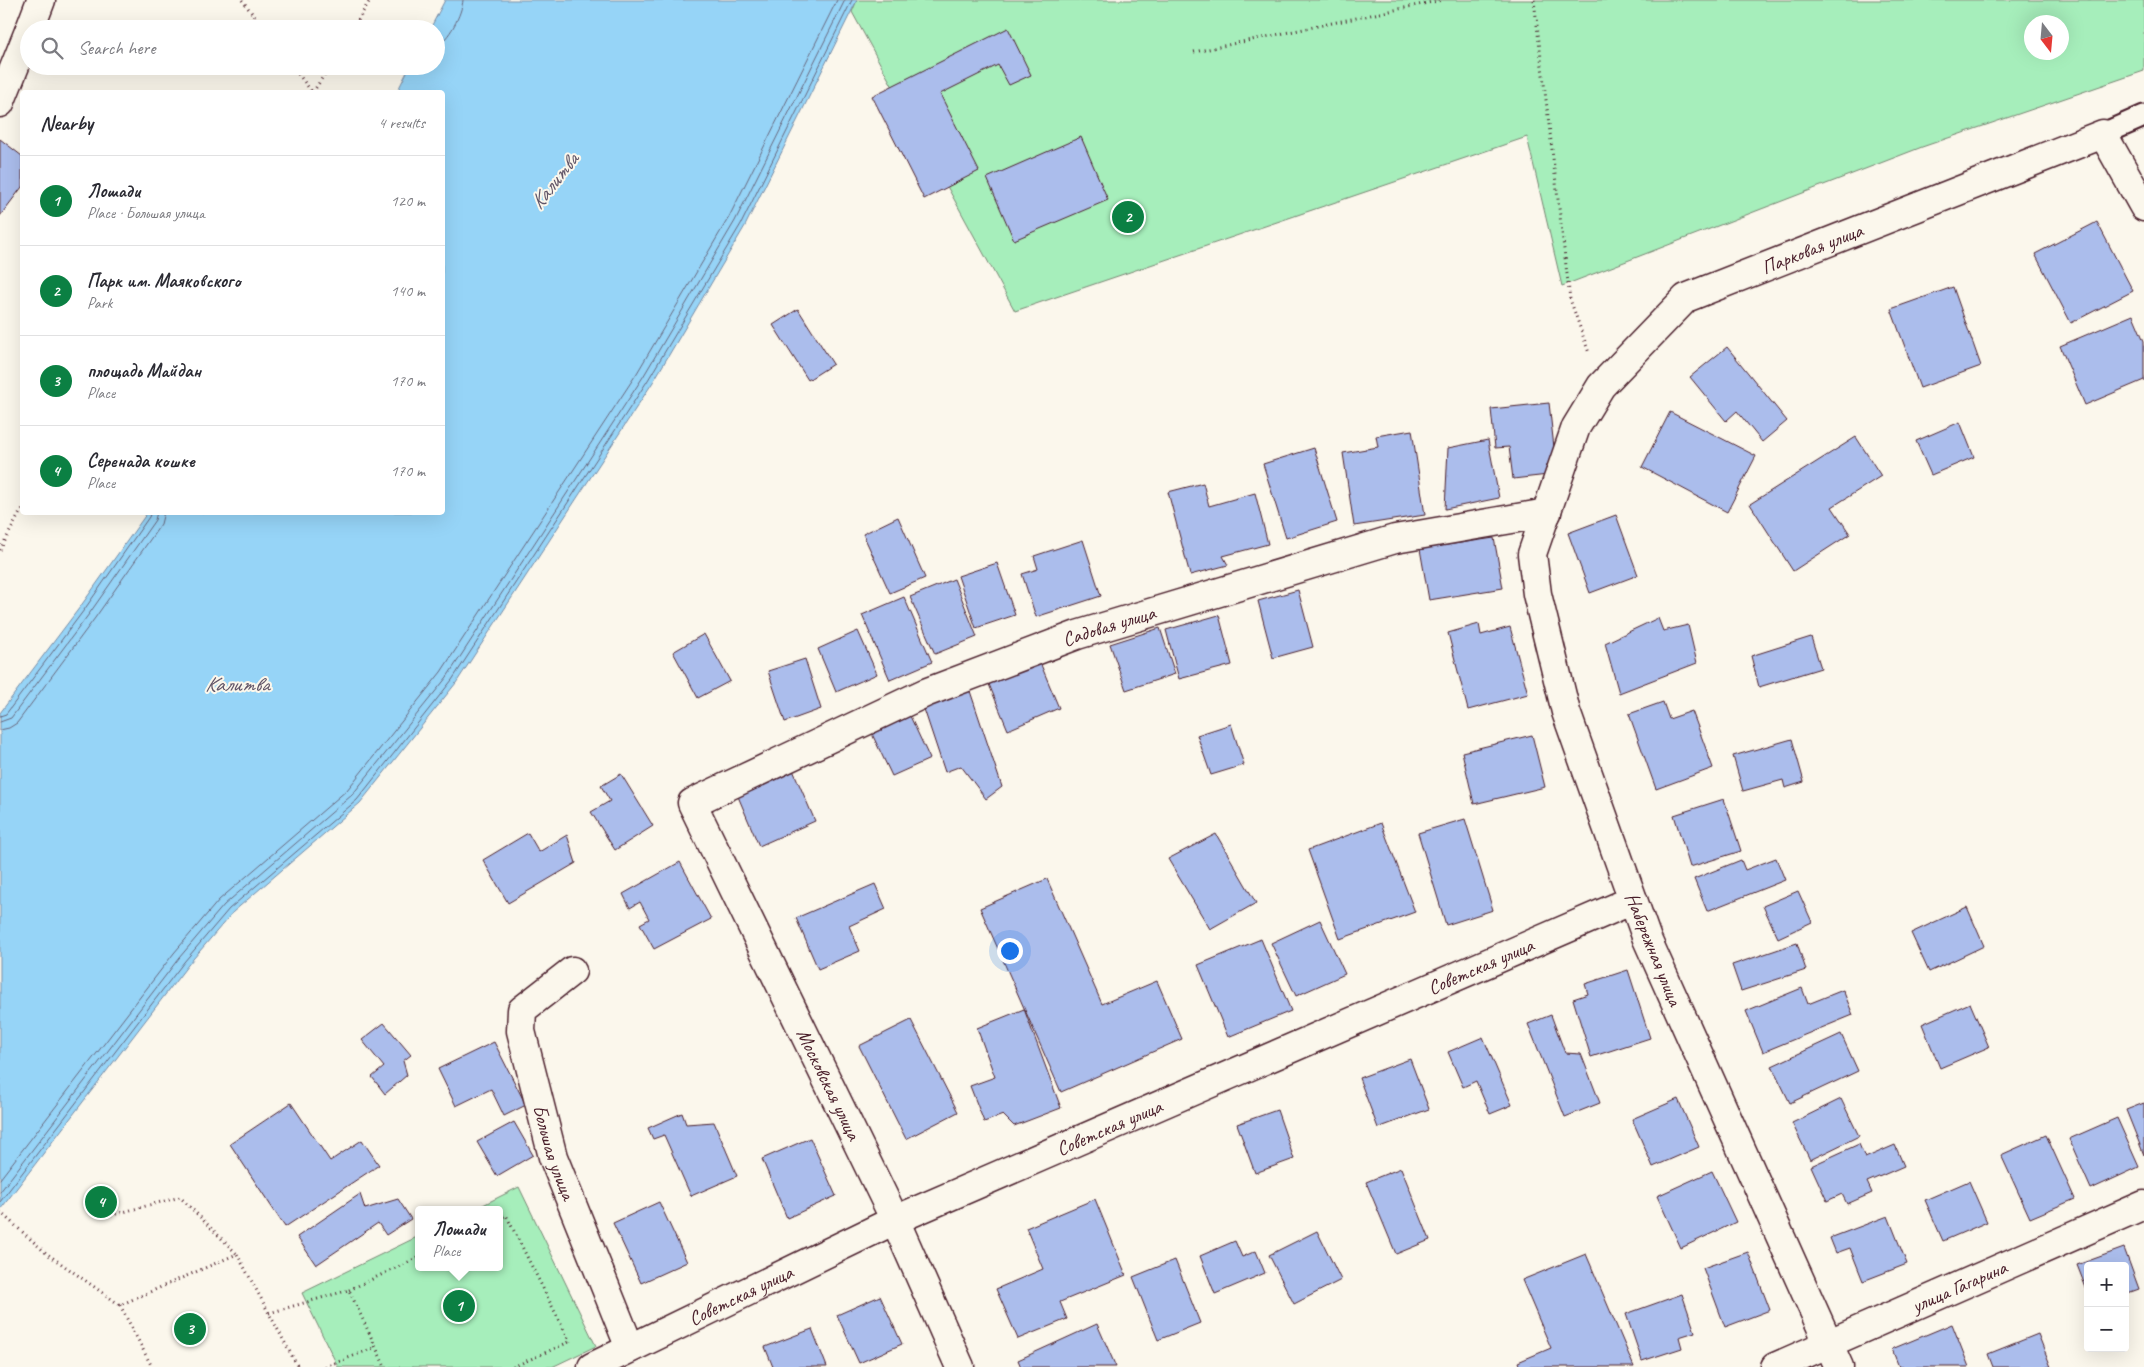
<!DOCTYPE html>
<meta charset="utf-8">
<style>
:root{--surface:#fff;--page:#f7f7f7;--text:#2b2b33;--muted:#7c7c81;--line:#e1e1e2;--accent:#0b8043}
body{margin:0;font-family:Caveat,sans-serif;background:var(--page);color:var(--text)}
.controls{position:absolute;right:15px;bottom:15px;display:grid;overflow:hidden;border-radius:5px;box-shadow:0 5px 20px #0002}
.controls button{width:45px;height:45px;display:grid;place-items:center;padding:0;border:0;border-bottom:1px solid var(--line);background:var(--surface);color:var(--text);font:25px sans-serif}
.compass{position:absolute;left:2024px;top:15px;width:45px;height:45px;border-radius:50%;background:var(--surface);box-shadow:0 5px 20px #0002;rotate:164deg}
.you{position:absolute;left:1009px;top:950px;width:18px;height:18px;margin:-12px;border:4px solid #fff;border-radius:50%;background:#1a73e8;box-shadow:0 0 0 8px #1a73e833}
.badge{display:grid;place-items:center;width:32px;height:32px;border-radius:50%;background:var(--accent);color:#fff;font-size:16px;font-weight:700}
.pin{position:absolute;translate:-50% -50%;border:2px solid #fff;box-shadow:0 1px 5px #0006}
.popup{position:absolute;left:415px;top:1206px;width:88px;height:65px;box-sizing:border-box;display:grid;place-content:center;border-radius:5px;background:var(--surface);filter:drop-shadow(0 1px 4px #0005);font-size:16px;white-space:nowrap;color:var(--muted)}
.popup b{font-size:19px;color:var(--text)}
.popup::after{content:'';position:absolute;left:50%;top:100%;margin-left:-10px;border:10px solid transparent;border-top-color:var(--surface)}
.list{margin:0;padding:0;list-style:none}
h2{display:flex;justify-content:space-between;align-items:center;height:65px;margin:0;padding:0 20px;font-size:21px}
h2 small{font-size:16px;font-weight:400;color:var(--muted)}
.list li{display:grid;grid-template-columns:32px 1fr auto;gap:15px;align-items:center;box-sizing:border-box;height:90px;padding:0 20px;border-top:1px solid var(--line)}
.list b{display:block;font-size:19px;white-space:nowrap}
.list p{margin:0;font-size:16px;white-space:nowrap;color:var(--muted)}
.list em{font-size:16px;font-style:normal;color:var(--muted)}
.icon{flex:none;width:28px;height:28px;fill:none;stroke:currentColor;stroke-width:2;stroke-linecap:round;stroke-linejoin:round}
.map{position:relative;flex:none;width:2144px;height:1367px;overflow:hidden}
.search{position:absolute;background:var(--surface);box-shadow:0 5px 20px #0002;left:20px;top:20px;width:425px;height:55px;display:flex;align-items:center;gap:12px;box-sizing:border-box;padding:0 18px;border-radius:28px;color:var(--muted);font-size:19px}
.panel{position:absolute;background:var(--surface);box-shadow:0 5px 20px #0002;left:20px;top:90px;width:425px;height:425px;border-radius:5px}
.map>svg:first-child{display:block}
</style>
<div class="map">
<svg width="2144" height="1367" viewBox="0 0 2144 1367">
<rect width="100%" height="100%" fill="#fbf7ec"/>
<filter id="ink" filterUnits="userSpaceOnUse"><feTurbulence type="fractalNoise" baseFrequency=".02" numOctaves="2"/><feDisplacementMap in="SourceGraphic" scale="10" xChannelSelector="R" yChannelSelector="G"/><feConvolveMatrix kernelMatrix="1 2 1 2 8 2 1 2 1" color-interpolation-filters="sRGB"/></filter>
<g filter="url(#ink)">
<g fill="#a6eebb" stroke="#788673" fill-rule="evenodd">
<path d="M857 0H2144V71L1922 147 1562 286 1527 137 1015 311 852 12ZM2032 22H2062V52H2032Z"/>
<path d="M519 1187 596 1346 552 1367H338L302 1293 419 1236V1267H499V1210H473Z"/>
</g>
<path fill="#96d4f7" stroke="#788ca5" d="M445 0H857L745 226 653 382 456 683 360 803 233 912 188 965 0 1210V713L80 607 147 513 442 512V92H397L410 66H436V29H430Z"/>
<g fill="none" stroke-linecap="round" stroke-linejoin="round">
<g stroke="#68677d" stroke-width="1">
<path d="M436 46C449 40 462 14 463 0"/>
<path d="M0 716 6 714 84 610 149 517 151 512"/>
<path d="M0 722 11 718 89 614 155 520 157 512"/>
<path d="M0 730 9 728 17 723 95 618 161 524 164 512"/>
<path d="M0 1179 174 953 219 900 347 790 441 672 637 373 729 217 837 0"/>
<path d="M0 1192 179 958 224 905 352 795 447 677 643 377 735 221 845 0"/>
<path d="M0 1202 184 962 229 909 357 800 452 680 648 380 741 224 852 0"/>
</g>
</g>
<g fill="#abbdec" stroke="#4a1f2b">
<path d="M1008 28 1031 75 1009 85 998 65 940 94 979 171 924 199 872 96Z"/>
<path d="M1081 137 1108 200 1014 240 987 178Z"/>
<path d="M0 139 22 156V187L0 216Z"/>
<path d="M2097 222 2133 291 2071 323 2035 254Z"/>
<path d="M1953 287 1981 366 1920 388 1891 309Z"/>
<path d="M798 309 833 364 808 380 773 325Z"/>
<path d="M2133 315 2144 341V380L2085 405 2060 346Z"/>
<path d="M1727 347 1787 421 1762 442 1737 411 1726 421 1690 377Z"/>
<path d="M1549 403 1557 474 1513 479 1509 447 1495 448 1491 409Z"/>
<path d="M1670 412 1756 456 1727 512 1642 467Z"/>
<path d="M1960 422 1974 457 1931 475 1916 441Z"/>
<path d="M1412 430 1425 515 1354 526 1343 453 1378 447 1376 436Z"/>
<path d="M1856 437 1881 476 1832 507 1850 534 1793 571 1750 504Z"/>
<path d="M1488 440 1499 498 1445 509 1448 448Z"/>
<path d="M1314 448 1337 522 1286 538 1263 464Z"/>
<path d="M1203 483 1209 506 1255 493 1268 544 1223 556 1228 565 1190 575 1168 492Z"/>
<path d="M1616 515 1638 575 1590 593 1568 533Z"/>
<path d="M898 517 925 578 890 593 863 534Z"/>
<path d="M1494 538 1503 588 1429 600 1420 549Z"/>
<path d="M1083 540 1101 596 1036 617 1022 574 1038 569 1034 556Z"/>
<path d="M997 563 1015 615 976 628 958 576Z"/>
<path d="M954 579 977 637 935 654 910 597Z"/>
<path d="M1298 590 1313 647 1273 658 1258 601Z"/>
<path d="M904 597 932 662 890 680 862 615Z"/>
<path d="M1219 615 1232 665 1179 679 1166 630Z"/>
<path d="M1658 618 1663 631 1688 625 1697 663 1619 693 1605 643Z"/>
<path d="M1479 624 1481 635 1510 627 1528 694 1468 710 1448 633Z"/>
<path d="M1160 628 1175 674 1126 690 1110 644Z"/>
<path d="M858 631 877 674 836 692 818 649Z"/>
<path d="M704 634 730 681 698 698 673 652Z"/>
<path d="M1811 637 1821 668 1759 687 1751 656Z"/>
<path d="M805 659 821 709 785 722 768 671Z"/>
<path d="M1039 660 1059 708 1008 730 988 682Z"/>
<path d="M970 691 1002 787 986 799 961 766 945 772 923 706Z"/>
<path d="M1663 702 1669 719 1692 711 1713 768 1656 789 1629 714Z"/>
<path d="M910 716 930 759 892 776 872 734Z"/>
<path d="M1231 724 1244 765 1211 775 1197 735Z"/>
<path d="M1532 735 1545 787 1474 804 1462 752Z"/>
<path d="M1792 739 1804 782 1785 788 1783 780 1743 791 1733 756Z"/>
<path d="M793 770 815 821 759 846 737 794Z"/>
<path d="M621 774 653 826 615 850 591 812 610 801 601 786Z"/>
<path d="M1724 799 1741 851 1690 867 1674 815Z"/>
<path d="M1465 819 1493 910 1446 925 1418 833Z"/>
<path d="M1381 823 1415 912 1340 939 1308 850Z"/>
<path d="M528 833 539 852 567 835 576 863 508 903 483 860Z"/>
<path d="M1216 834 1256 903 1210 929 1168 859Z"/>
<path d="M1776 858 1785 880 1707 911 1694 879 1741 860 1745 870Z"/>
<path d="M680 862 711 919 654 949 640 924 649 919 640 902 630 908 623 894Z"/>
<path d="M1047 879 1102 1004 1157 981 1182 1039 1061 1092 980 908Z"/>
<path d="M875 884 886 909 849 926 860 951 818 969 796 918Z"/>
<path d="M1798 891 1812 922 1778 938 1763 906Z"/>
<path d="M1967 907 1984 946 1929 972 1911 933Z"/>
<path d="M1320 920 1345 974 1296 996 1271 943Z"/>
<path d="M1261 939 1291 1011 1228 1037 1198 965Z"/>
<path d="M1797 943 1806 970 1741 991 1732 965Z"/>
<path d="M1628 970 1650 1038 1591 1057 1573 999 1588 994 1585 984Z"/>
<path d="M1802 988 1808 1004 1843 990 1853 1015 1763 1052 1746 1011Z"/>
<path d="M1970 1003 1989 1047 1940 1068 1922 1024Z"/>
<path d="M1024 1009 1061 1108 1014 1126 1003 1115 984 1122 970 1086 995 1077 977 1028Z"/>
<path d="M1551 1015 1565 1053 1581 1054 1600 1103 1565 1117 1528 1024Z"/>
<path d="M911 1020 958 1112 906 1139 859 1046Z"/>
<path d="M384 1023 411 1055 403 1061 407 1075 385 1094 372 1077 384 1067 362 1040Z"/>
<path d="M1841 1034 1858 1071 1790 1103 1772 1066Z"/>
<path d="M1483 1037 1512 1105 1490 1114 1476 1081 1463 1087 1448 1052Z"/>
<path d="M494 1042 526 1105 504 1116 491 1089 456 1106 438 1069Z"/>
<path d="M1410 1059 1429 1109 1378 1128 1359 1078Z"/>
<path d="M1678 1099 1699 1147 1653 1167 1632 1119Z"/>
<path d="M1841 1099 1859 1136 1810 1160 1792 1123Z"/>
<path d="M291 1103 330 1161 362 1140 379 1165 285 1227 230 1144Z"/>
<path d="M2144 1103V1155L2126 1110Z"/>
<path d="M1277 1110 1294 1159 1255 1173 1237 1124Z"/>
<path d="M682 1113 686 1124 714 1122 737 1176 691 1196 664 1135 653 1139 648 1128Z"/>
<path d="M2117 1118 2139 1167 2091 1189 2069 1139Z"/>
<path d="M514 1122 533 1155 497 1176 477 1142Z"/>
<path d="M2046 1135 2075 1199 2030 1218 2001 1155Z"/>
<path d="M810 1138 836 1196 787 1218 762 1159Z"/>
<path d="M1859 1144 1865 1158 1895 1145 1904 1166 1867 1182 1872 1193 1847 1204 1842 1194 1827 1201 1811 1166Z"/>
<path d="M1401 1168 1430 1240 1396 1254 1366 1182Z"/>
<path d="M1712 1171 1736 1222 1681 1248 1657 1196Z"/>
<path d="M1969 1181 1987 1222 1943 1241 1925 1200Z"/>
<path d="M360 1194 365 1209 398 1199 411 1219 386 1235 378 1223 316 1265 297 1237Z"/>
<path d="M1095 1199 1126 1275 1060 1302 1067 1319 1018 1339 996 1289 1043 1269 1026 1228Z"/>
<path d="M659 1202 687 1262 641 1283 613 1223Z"/>
<path d="M1888 1216 1907 1264 1863 1281 1850 1248 1836 1253 1830 1238Z"/>
<path d="M1317 1231 1341 1280 1294 1304 1269 1255Z"/>
<path d="M1235 1241 1242 1257 1256 1251 1265 1273 1215 1294 1200 1256Z"/>
<path d="M2124 1248 2139 1289 2125 1294V1266H2088V1293L2077 1265Z"/>
<path d="M1748 1252 1770 1310 1725 1327 1703 1268Z"/>
<path d="M1586 1254 1634 1367H1520L1518 1362 1551 1348 1522 1280Z"/>
<path d="M1175 1260 1200 1323 1158 1340 1133 1277Z"/>
<path d="M1682 1294 1695 1332 1679 1337 1682 1348 1642 1361 1626 1314Z"/>
<path d="M880 1296 902 1344 859 1363 837 1315Z"/>
<path d="M1097 1324 1116 1367H1021L1018 1360Z"/>
<path d="M1952 1324 1969 1367H1899L1892 1349Z"/>
<path d="M812 1329 827 1367H773L765 1347Z"/>
<path d="M2038 1334 2051 1367H1993L1988 1354Z"/>
</g>
<g fill="none" stroke-linecap="round" stroke-linejoin="round">
<defs>
<path id="lane" d="M2103 134 2144 116"/>
<g id="street">
<path d="M30 29 41 0"/>
<path d="M0 103 29 31"/>
<path id="s1" d="M572 971 522 1010 521 1031 553 1157 630 1348"/>
<path id="s2" d="M592 1367 895 1220 1633 900"/>
<path id="s3" d="M960 1367 895 1220 692 803 925 693 1077 635 1395 539 1547 513"/>
<path id="s4" d="M1775 1367 2144 1205"/>
<path id="s5" d="M1839 1367 1647 939 1566 712 1537 594 1532 554 1576 427 1601 386 1686 298 2103 134 2144 207"/>
</g>
</defs>
<use href="#lane" stroke="#4a1f2b" stroke-width="25"/>
<use href="#street" stroke="#4a1f2b" stroke-width="31"/>
<g stroke="#4a1f2b" stroke-width="3" stroke-dasharray="1 4" stroke-linecap="butt">
<path d="M242 0 264 29"/>
<path d="M1534 0 1570 299 1589 353"/>
<path d="M353 29 370 0"/>
<path d="M1194 52 1442 0"/>
<path d="M292 66 312 92"/>
<path d="M313 92 330 66"/>
<path d="M0 550 22 509"/>
<path d="M87 1209 108 1216 180 1197 237 1254"/>
<path d="M0 1212 46 1253 120 1305 237 1254 298 1367"/>
<path d="M499 1219 506 1215 570 1342"/>
<path d="M349 1290 419 1257"/>
<path d="M120 1305 152 1367"/>
<path d="M269 1313 349 1290 385 1367"/>
<path d="M325 1367 376 1347"/>
<path d="M513 1367 569 1342"/>
</g>
<use href="#lane" stroke="#fbf7ec" stroke-width="21"/>
<use href="#street" stroke="#fbf7ec" stroke-width="28"/>
</g>
</g>
<g text-anchor="middle" stroke-width="4" stroke-linejoin="round" paint-order="stroke">
<g font-size="20" fill="#4a1f2b" stroke="#fbf7ec">
<text dy="7" stroke="none"><textPath href="#s5" startOffset="1312">Парковая улица</textPath></text>
<text dy="7" stroke="none"><textPath href="#s3" startOffset="1078">Садовая улица</textPath></text>
<text transform="translate(1654 949) rotate(68)" y="7">Набережная улица</text>
<text dy="7" stroke="none"><textPath href="#s2" startOffset="975">Советская улица</textPath></text>
<text transform="translate(829 1084) rotate(64)" y="7">Московская улица</text>
<text dy="7" stroke="none"><textPath href="#s2" startOffset="570">Советская улица</textPath></text>
<text dy="7" stroke="none"><textPath href="#s1" startOffset="210">Большая улица</textPath></text>
<text dy="7" stroke="none"><textPath href="#s4" startOffset="201">улица Гагарина</textPath></text>
<text dy="7" stroke="none"><textPath href="#s2" startOffset="165">Советская улица</textPath></text>
</g>
<g font-size="21" font-style="italic" fill="#615568" stroke="#fbf7ec">
<text transform="translate(554 181) rotate(-52)" y="7">Калитва</text>
<text x="237" y="691">Калитва</text>
</g>
</g>
</svg>
<div class="controls">
<button>+</button>
<button>−</button>
</div>
<svg class="compass" viewBox="-18 -18 36 36"><path d="M0-13l5 13h-10z" fill="#e53935"/><path d="M0 13l5-13h-10z" fill="#7c7c81"/></svg>
<div class="you"></div>
<div class="pin badge" style="left:459px;top:1306px">1</div>
<div class="popup"><b>Лошади</b>Place</div>
<div class="pin badge" style="left:1128px;top:217px">2</div>
<div class="pin badge" style="left:190px;top:1329px">3</div>
<div class="pin badge" style="left:101px;top:1202px">4</div>
<div class="search"><svg class="icon" aria-label="search" viewBox="0 0 24 24"><circle cx="10" cy="10" r="6"/><path d="M15 15l6 6"/></svg>Search here</div>
<section class="panel">
<h2>Nearby<small>4 results</small></h2>
<ul class="list">
<li><span class="badge">1</span><div><b>Лошади</b><p>Place · Большая улица</p></div><em>120 m</em></li>
<li><span class="badge">2</span><div><b>Парк им. Маяковского</b><p>Park</p></div><em>140 m</em></li>
<li><span class="badge">3</span><div><b>площадь Майдан</b><p>Place</p></div><em>170 m</em></li>
<li><span class="badge">4</span><div><b>Серенада кошке</b><p>Place</p></div><em>170 m</em></li>
</ul>
</section>
</div>
